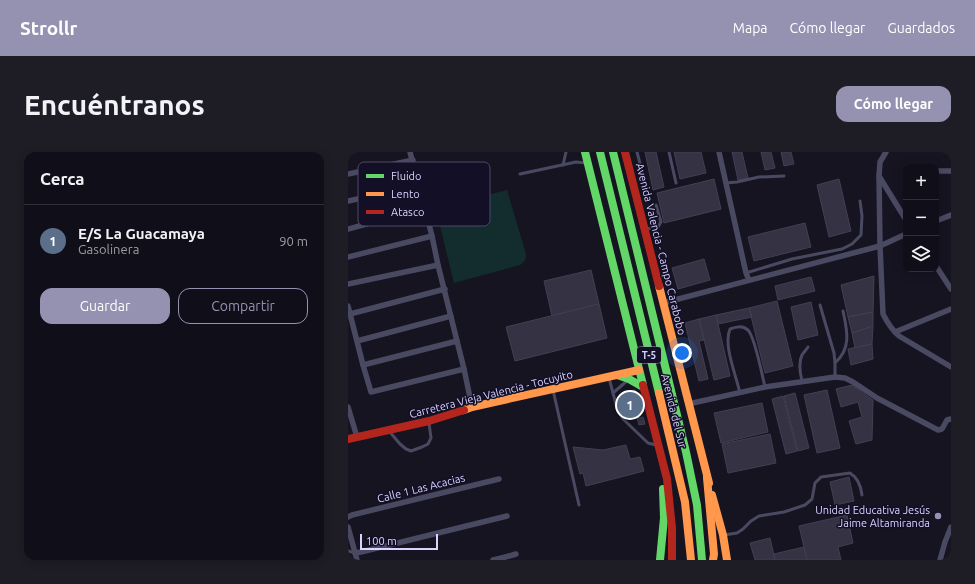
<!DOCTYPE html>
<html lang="es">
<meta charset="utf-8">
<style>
:root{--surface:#100f19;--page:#1e1d26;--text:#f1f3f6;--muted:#9c9ca2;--line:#302f38;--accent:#9591b1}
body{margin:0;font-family:Ubuntu,sans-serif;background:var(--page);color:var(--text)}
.controls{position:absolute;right:12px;top:12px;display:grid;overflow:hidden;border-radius:8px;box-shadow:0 2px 10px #0003}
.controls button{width:36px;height:36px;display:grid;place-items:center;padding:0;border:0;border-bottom:1px solid var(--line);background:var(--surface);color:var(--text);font:20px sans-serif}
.scale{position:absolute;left:12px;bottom:10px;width:78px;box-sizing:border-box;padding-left:4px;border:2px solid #d9d4ff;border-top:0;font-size:11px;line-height:14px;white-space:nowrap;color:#d9d4ff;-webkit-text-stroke:3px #130f26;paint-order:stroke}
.you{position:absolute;left:334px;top:201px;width:14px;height:14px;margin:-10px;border:3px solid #fff;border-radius:50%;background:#1a73e8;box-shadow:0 0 0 6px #1a73e833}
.badge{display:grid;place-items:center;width:26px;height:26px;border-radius:50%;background:var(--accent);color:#fff;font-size:13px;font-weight:700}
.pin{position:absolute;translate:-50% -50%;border:2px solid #fff;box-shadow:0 1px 4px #0006}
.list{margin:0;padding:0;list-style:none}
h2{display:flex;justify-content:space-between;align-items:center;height:52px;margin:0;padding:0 16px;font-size:17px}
h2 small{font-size:13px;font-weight:400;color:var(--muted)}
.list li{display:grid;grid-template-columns:26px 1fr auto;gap:12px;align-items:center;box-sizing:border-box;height:72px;padding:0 16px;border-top:1px solid var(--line)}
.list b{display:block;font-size:15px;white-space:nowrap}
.list p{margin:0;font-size:13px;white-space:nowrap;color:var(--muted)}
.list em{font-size:13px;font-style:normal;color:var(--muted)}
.actions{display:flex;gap:8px;padding:12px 16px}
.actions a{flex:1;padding:9px 0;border:1px solid var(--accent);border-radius:12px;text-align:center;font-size:14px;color:var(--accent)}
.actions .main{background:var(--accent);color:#fff}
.icon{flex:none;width:22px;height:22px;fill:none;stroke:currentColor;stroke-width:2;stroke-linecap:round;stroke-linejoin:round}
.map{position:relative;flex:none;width:603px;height:408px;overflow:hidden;border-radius:12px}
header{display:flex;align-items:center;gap:24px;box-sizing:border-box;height:56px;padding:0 20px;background:var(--accent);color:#fff}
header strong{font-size:19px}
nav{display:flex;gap:22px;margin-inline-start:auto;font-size:14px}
.intro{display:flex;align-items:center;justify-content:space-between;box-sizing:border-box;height:96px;padding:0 24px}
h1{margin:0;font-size:28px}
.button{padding:10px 18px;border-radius:12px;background:var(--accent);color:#fff;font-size:14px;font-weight:700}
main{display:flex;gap:24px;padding:0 24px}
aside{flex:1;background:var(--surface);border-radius:12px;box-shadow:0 2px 10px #0003}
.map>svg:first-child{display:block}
</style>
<header>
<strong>Strollr</strong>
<nav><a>Mapa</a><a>Cómo llegar</a><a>Guardados</a></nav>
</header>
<div class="intro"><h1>Encuéntranos</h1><a class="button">Cómo llegar</a></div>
<main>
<aside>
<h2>Cerca<small></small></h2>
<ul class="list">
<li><span class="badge" style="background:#5c6f8a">1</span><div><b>E/S La Guacamaya</b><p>Gasolinera</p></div><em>90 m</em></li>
</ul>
<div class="actions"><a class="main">Guardar</a><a>Compartir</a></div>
</aside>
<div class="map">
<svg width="603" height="408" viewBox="0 0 603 408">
<rect width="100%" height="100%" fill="#161421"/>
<path fill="#132c2d" d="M159 38 178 102C178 108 177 110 172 113L106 131 91 70C94 63 99 57 104 52Z"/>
<g fill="#343243" stroke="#433f54">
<path d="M297 0H308L316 35 305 38Z"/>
<path d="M326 0H353L358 21 332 27Z"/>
<path d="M384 0H394L400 26 390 28Z"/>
<path d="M413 0H423L427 16 417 18Z"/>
<path d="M433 0H443L446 12 436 14Z"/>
<path d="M366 27 373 57 316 71 309 41Z"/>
<path d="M491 27 503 79 481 85 469 33Z"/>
<path d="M457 71 463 95 406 109 400 85Z"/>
<path d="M356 107 362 128 330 137 324 116Z"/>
<path d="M243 118 251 152 204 164 196 129Z"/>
<path d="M526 124 525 160 500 165 493 133Z"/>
<path d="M463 125 467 139 430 148 427 134Z"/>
<path d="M429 149 445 214 417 221 401 156Z"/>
<path d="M463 150 470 183 450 188 443 155Z"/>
<path d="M251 152 259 186 167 209 158 175Z"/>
<path d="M401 156 404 165 370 172 368 163Z"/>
<path d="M525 160V174L504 181 500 165Z"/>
<path d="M368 163 382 224 366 228 351 167Z"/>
<path d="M351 167 356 188 351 189 360 227 351 229 337 171Z"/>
<path d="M525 174 524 192 507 196 504 181Z"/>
<path d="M524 192 525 207 503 213 500 197Z"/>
<path d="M504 233 525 248 524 288 508 292 501 269 514 265 510 250 493 255 488 237Z"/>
<path d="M287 238 289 245 283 246 281 239Z"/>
<path d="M479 238 492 296 469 301 456 243Z"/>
<path d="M447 241 461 296 450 299 436 244Z"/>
<path d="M435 244 449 299 438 302 424 247Z"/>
<path d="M291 251 293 258 286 260 285 253Z"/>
<path d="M414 251 420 280 373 291 366 261Z"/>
<path d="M295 265 297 272 291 273 289 266Z"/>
<path d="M422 282 428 311 380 321 374 292Z"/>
<path d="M278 293 282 307 292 305 296 319 238 334 235 321 232 322 225 295 255 298Z"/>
<path d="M501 325 506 349 487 353 482 330Z"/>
<path d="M499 363 505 391 490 395 493 408H459L451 374Z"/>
<path d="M422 386 427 408H407L402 391Z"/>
<path d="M456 395 459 408H427L426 402Z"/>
</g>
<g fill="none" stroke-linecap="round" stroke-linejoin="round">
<g stroke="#4a4962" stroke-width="3">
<path d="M289 0 299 38"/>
<path d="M321 0 328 31"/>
<path d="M215 13 218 0"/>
<path d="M172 22 228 10 238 11"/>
<path d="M378 31 389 30 411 25 436 24"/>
<path d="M298 77 310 75 313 70 308 53"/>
<path d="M398 121 444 107 494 97 504 92 513 83 514 64 512 49"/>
<path d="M472 153 486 201 487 211V225"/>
<path d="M487 211C504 196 499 178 495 159"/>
<path d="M261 226 269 256 275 267 300 291 308 293"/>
<path d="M454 229C452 221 450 211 454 203 456 200 458 198 460 195"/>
<path d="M205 238 231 353"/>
<path d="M265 241 280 228"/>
<path d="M392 241C388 223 375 193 382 177 388 175 394 173 400 178 407 185 414 223 417 235"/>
<path d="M41 279 52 292 58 297 63 299 74 295 80 292 83 286 81 271"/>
<path d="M376 383 389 381 395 377 403 369 411 364 436 360 457 353 464 347 467 331 473 325 502 321C510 326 513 334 514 343"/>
<path d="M0 399 7 401"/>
</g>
<g stroke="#4a4962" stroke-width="5.5">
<path d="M62 0 84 84 90 113 116 217 124 255"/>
<path d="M371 0 398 121 401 128"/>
<path d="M538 0 532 10 531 24 532 94 535 162C539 170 544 178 551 184L603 215"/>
<path d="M588 19H603"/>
<path d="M0 22 65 8"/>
<path d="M531 24 558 68"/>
<path d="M0 49 72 33"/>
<path d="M588 69 603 63"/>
<path d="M0 77 77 56"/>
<path d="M0 105 84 84"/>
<path d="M588 114 603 137"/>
<path d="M0 132 90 113"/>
<path d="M315 151 532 94 558 82"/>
<path d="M0 154 15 213 23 240 116 217"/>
<path d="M2 162 97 137"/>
<path d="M547 180 603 157"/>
<path d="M9 189 103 164"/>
<path d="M15 213 109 189"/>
<path d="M340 252 417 235 487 225 497 226 505 230 529 246 590 278 594 277 599 268 603 267"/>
<path d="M0 255 9 285"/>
<path d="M0 365 4 363 151 327"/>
<path d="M0 375 9 408"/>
<path d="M7 401 13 400 159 364"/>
<path d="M154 406 168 402"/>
<path d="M145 408 154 406V408"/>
<path d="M592 408 597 390 603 375"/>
</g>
<g stroke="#63d668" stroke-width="8">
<path d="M237 0 295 233"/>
<path d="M252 0 311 241"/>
<path d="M265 0 338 300 349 353 354 408"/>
<path d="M269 223 281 227 295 235"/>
<path d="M312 408 316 366 315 337"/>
</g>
<g stroke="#ff974d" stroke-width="8">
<path d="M311 134 361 331"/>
<path d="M311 241 337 350 343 408"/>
<path d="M116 258 124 255 291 218"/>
<path d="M359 326 366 402 365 408"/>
<path d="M364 343 375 383 379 408"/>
</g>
<g stroke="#b3261e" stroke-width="8">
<path d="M277 0 311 134"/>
<path d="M295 233 319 327 324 376V408"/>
<path d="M0 287 81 269 116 258"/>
</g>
</g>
<circle fill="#9591b1" stroke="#130f26" stroke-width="1.5" cx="590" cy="364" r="4"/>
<g text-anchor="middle" stroke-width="3" stroke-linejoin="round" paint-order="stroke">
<rect fill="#130f26" stroke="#9e99be" stroke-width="1" x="289" y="195" width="24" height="16" rx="3"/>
<g font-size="10" font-weight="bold" fill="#d9d4ff">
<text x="301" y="207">T-5</text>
</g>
<g font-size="11" fill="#d9d4ff" stroke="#130f26">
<text transform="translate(313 97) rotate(76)" y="4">Avenida Valencia - Campo Carabobo</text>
<text transform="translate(143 242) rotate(-14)" y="4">Carretera Vieja Valencia - Tocuyito</text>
<text transform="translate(326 259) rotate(76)" y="4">Avenida del Sur</text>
<text transform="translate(73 336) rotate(-14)" y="4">Calle 1 Las Acacias</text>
</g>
<g font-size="11" fill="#d9d4ff" stroke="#130f26" text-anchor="end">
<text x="582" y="362">Unidad Educativa Jesús<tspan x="582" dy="13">Jaime Altamiranda</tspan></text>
</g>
</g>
<rect x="10" y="10" width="132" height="64" rx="6" fill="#130f26" stroke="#4e4a67" stroke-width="1"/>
<rect x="18" y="22" width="18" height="4" fill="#63d668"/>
<rect x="18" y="40" width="18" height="4" fill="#ff974d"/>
<rect x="18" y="58" width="18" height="4" fill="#b3261e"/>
<g font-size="11" fill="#d9d4ff">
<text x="43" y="28">Fluido</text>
<text x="43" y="46">Lento</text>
<text x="43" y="64">Atasco</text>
</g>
</svg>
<div class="controls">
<button>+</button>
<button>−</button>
<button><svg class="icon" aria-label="layers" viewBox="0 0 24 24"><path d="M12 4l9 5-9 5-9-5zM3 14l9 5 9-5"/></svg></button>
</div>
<div class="scale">100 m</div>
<div class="you"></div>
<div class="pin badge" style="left:282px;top:253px;background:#5c6f8a">1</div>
</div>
</main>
